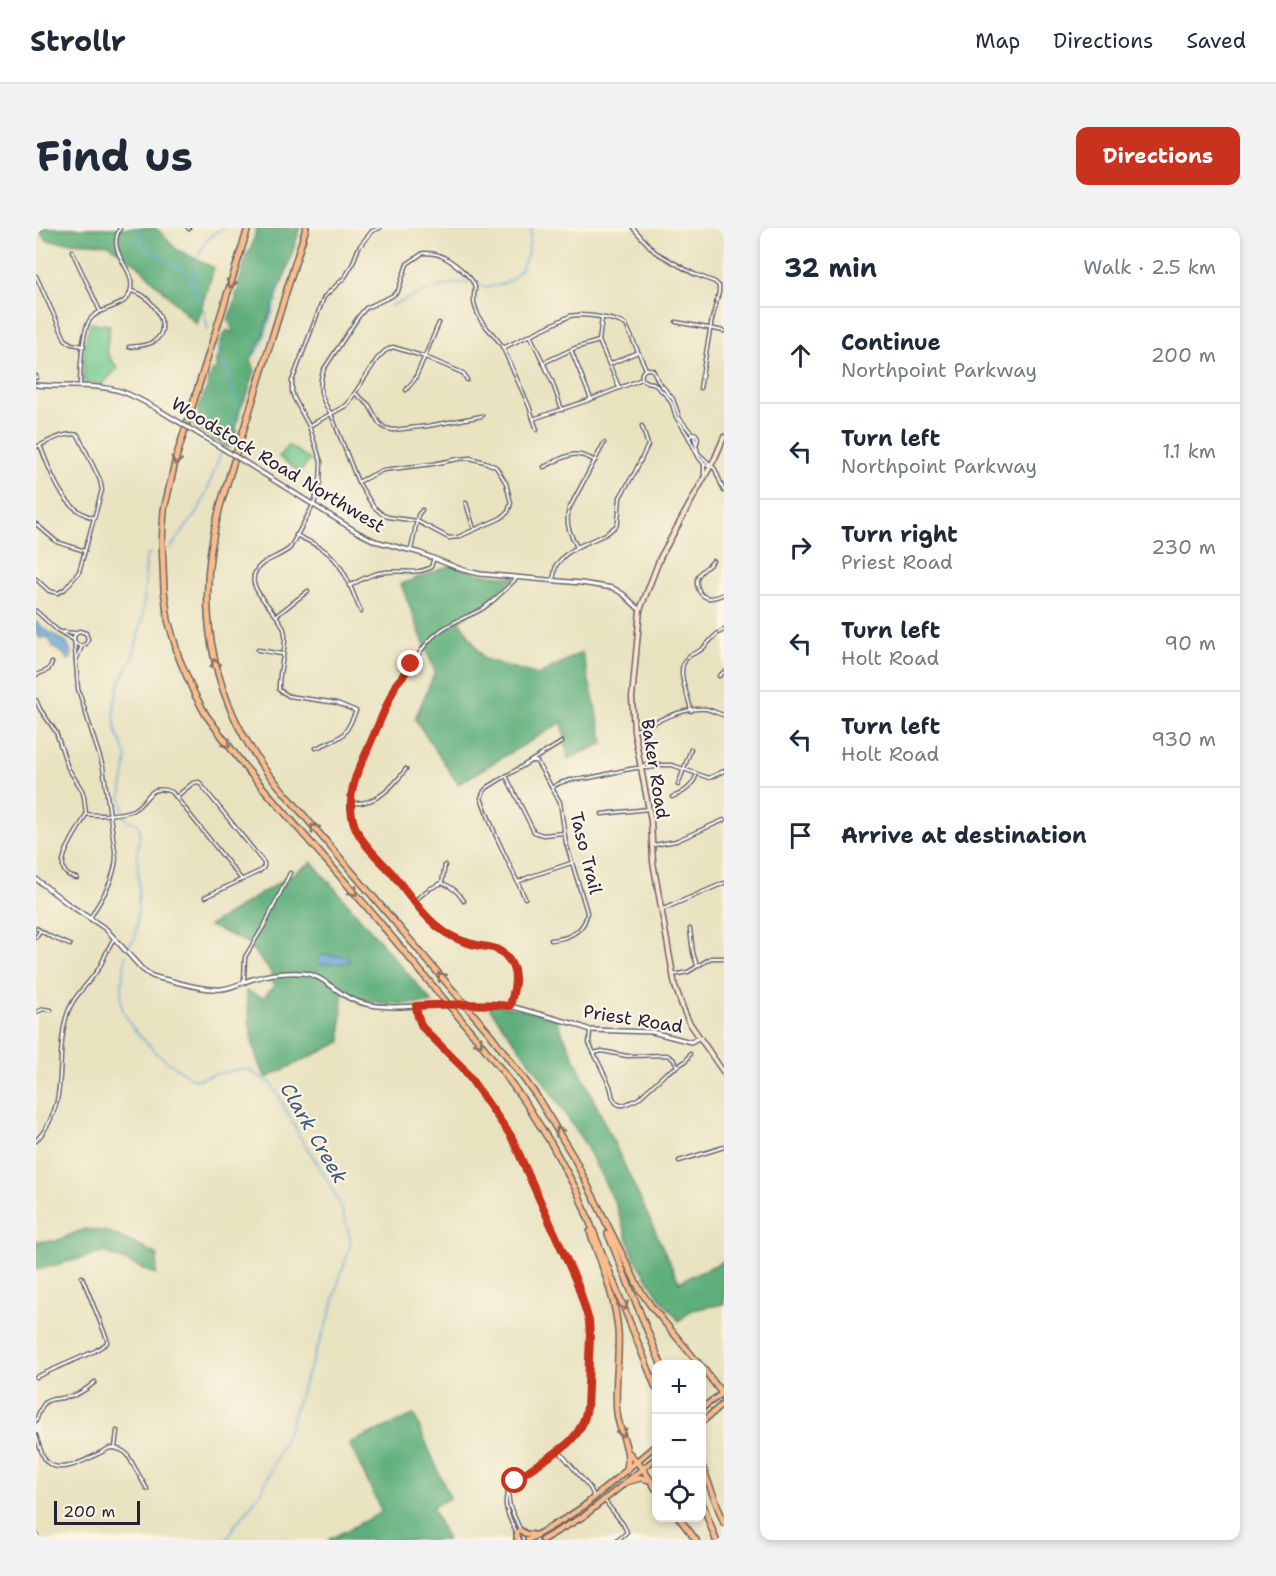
<!DOCTYPE html>
<meta charset="utf-8">
<style>
:root{--surface:#fff;--page:#f2f2f3;--text:#1f2937;--muted:#747a83;--line:#e0e1e3;--accent:#c8321e}
body{margin:0;font-family:"Shantell Sans",sans-serif;background:var(--page);color:var(--text)}
.controls{position:absolute;right:18px;bottom:18px;display:grid;overflow:hidden;border-radius:12px;box-shadow:0 3px 9px #0003}
.controls button{width:54px;height:54px;display:grid;place-items:center;padding:0;border:0;border-bottom:2px solid var(--line);background:var(--surface);color:var(--text);font:30px sans-serif}
.scale{position:absolute;left:18px;bottom:15px;width:86px;box-sizing:border-box;padding-left:6px;border:3px solid #22223b;border-top:0;font-size:16px;line-height:21px;white-space:nowrap;color:#22223b;-webkit-text-stroke:4px #fcf5e5;paint-order:stroke}
.stop{position:absolute;width:18px;height:18px;margin:-14px;border:4px solid #c8321e;border-radius:50%;background:#fff}
.stop.end{background:#c8321e;border-color:#fff;box-shadow:0 2px 6px #0008}
.list{margin:0;padding:0;list-style:none}
h2{display:flex;justify-content:space-between;align-items:center;height:78px;margin:0;padding:0 24px;font-size:26px}
h2 small{font-size:20px;font-weight:400;color:var(--muted)}
.list li{display:grid;grid-template-columns:39px 1fr auto;gap:18px;align-items:center;box-sizing:border-box;height:96px;padding:0 24px;border-top:2px solid var(--line)}
.list b{display:block;font-size:22px;white-space:nowrap}
.list p{margin:0;font-size:20px;white-space:nowrap;color:var(--muted)}
.list em{font-size:20px;font-style:normal;color:var(--muted)}
.icon{flex:none;width:33px;height:33px;fill:none;stroke:currentColor;stroke-width:2;stroke-linecap:round;stroke-linejoin:round}
.map{position:relative;flex:none;width:688px;height:1312px;overflow:hidden;border-radius:12px}
header{display:flex;align-items:center;gap:36px;box-sizing:border-box;height:84px;padding:0 30px;background:var(--surface);border-bottom:2px solid var(--line)}
header strong{font-size:28px}
nav{display:flex;gap:33px;margin-inline-start:auto;font-size:21px}
.intro{display:flex;align-items:center;justify-content:space-between;box-sizing:border-box;height:144px;padding:0 36px}
h1{margin:0;font-size:42px}
.button{padding:15px 27px;border-radius:12px;background:var(--accent);color:#fff;font-size:21px;font-weight:700}
main{display:flex;gap:36px;padding:0 36px}
aside{flex:1;background:var(--surface);border-radius:12px;box-shadow:0 3px 9px #0003}
.map>svg:first-child{display:block}
</style>
<header>
<strong>Strollr</strong>
<nav><a>Map</a><a>Directions</a><a>Saved</a></nav>
</header>
<div class="intro"><h1>Find us</h1><a class="button">Directions</a></div>
<main>
<div class="map">
<svg width="688" height="1312" viewBox="0 0 688 1312">
<rect width="100%" height="100%" fill="#fcf5e5"/>
<filter id="ink" filterUnits="userSpaceOnUse"><feTurbulence type="fractalNoise" baseFrequency=".0167" numOctaves="2"/><feDisplacementMap in="SourceGraphic" scale="12" xChannelSelector="R" yChannelSelector="G"/><feConvolveMatrix kernelMatrix="1 2 1 2 8 2 1 2 1" color-interpolation-filters="sRGB"/></filter>
<filter id="wash" filterUnits="userSpaceOnUse"><feTurbulence type="fractalNoise" baseFrequency=".008" numOctaves="4" result="noise"/><feDisplacementMap in="SourceGraphic" scale="24" xChannelSelector="R" yChannelSelector="G"/><feGaussianBlur stdDeviation="1.35" result="paint"/><feColorMatrix in="noise" values="0 0 0 0 0 0 0 0 0 0 0 0 0 0 0 0 0 1.4 0 .05"/><feComposite in="paint" operator="in"/></filter>
<g filter="url(#wash)">
<rect width="100%" height="100%" fill="#e8e2bf"/>
<g fill="#72ca8f" stroke="#4a7665" stroke-width="1.5">
<path d="M55 95 74 97C71 118 66 124 82 140L66 156 50 155 47 152C48 134 47 111 55 95Z"/>
<path d="M252 217 274 232 264 244 243 229Z"/>
</g>
<g fill="#5dae7a" stroke="#40685a" stroke-width="1.5">
<path d="M0 0H120L140 21 178 40 160 96 102 37 72 16 12 13Z"/>
<path d="M220 0H264L248 51C245 57 238 65 241 73L238 75C236 84 228 99 228 107L215 131 219 143 212 164 204 182 200 200 201 202 195 218 193 220 162 202 157 198 163 188 162 180 173 155 172 151 175 148 176 143 180 142C180 135 178 130 184 126 183 118 185 107 192 102L196 105 197 102 192 92 200 71V64L203 60V55L211 25H213C216 17 220 8 220 0Z"/>
<path d="M416 337 444 346 480 349 451 374 423 392 448 431 502 447 546 424 568 515 532 531 526 494 422 556 379 491 399 444 365 356Z"/>
<path d="M276 634 397 775C364 776 336 779 306 764L305 814 230 850C214 825 214 791 210 763L227 770 238 758 235 744 210 714 173 698Z"/>
<path d="M449 774 519 789 643 1054 688 1033V1076L656 1082 643 1093 622 1067 598 1029 579 975 549 916 503 846Z"/>
<path d="M48 1001 73 1004 122 1027 120 1047 69 1024 0 1042V1013H20Z"/>
<path d="M378 1187 414 1270 396 1279 411 1312H292L346 1284 313 1215Z"/>
</g>
<g fill="#62a4d6" stroke="#426388" stroke-width="1.5">
<path d="M0 393 6 400 30 414 36 427 34 431 32 432 27 425 18 420 12 409 4 410 0 405Z"/>
<path d="M285 727 311 728 314 732 310 735 283 736V729Z"/>
</g>
<g fill="none" stroke-linecap="round" stroke-linejoin="round">
<g stroke="#62a4d6" stroke-width="1.5">
<path d="M103 0C106 6 105 13 108 19 109 22 139 36 146 41 151 46 152 52 157 57L168 84 172 102"/>
<path d="M157 56C160 32 163 12 187 0"/>
<path d="M444 58C482 63 494 32 495 0"/>
<path d="M354 78C375 70 410 52 432 55"/>
<path d="M218 127 226 116 245 57"/>
<path d="M134 321 162 283 170 265 201 183V170L194 156V147L180 120 183 118"/>
<path d="M91 722 93 717 99 710 101 696 103 660 101 625 104 604 102 596 88 590C87 582 88 575 85 568L91 530 86 516 80 503 78 485 79 473 84 454 96 432 107 388 110 330 114 325"/>
<path d="M90 727 86 754 85 776 88 785 96 799 121 826 155 850 162 851 180 846 205 841 213 842 236 856 267 914 282 936 299 967 305 979 314 1009V1019L303 1052 293 1090 267 1157 250 1208 227 1260 214 1279 199 1297 191 1312"/>
</g>
</g>
</g>
<g filter="url(#ink)">
<g fill="none" stroke-linecap="round" stroke-linejoin="round">
<defs>
<g id="minor">
<path d="M152 0 153 1"/>
<path d="M597 0 619 24 658 46 679 54 683 58V64L676 91 664 160"/>
<path d="M36 23 64 83"/>
<path d="M0 48 29 111 35 116 48 118"/>
<path d="M640 94 688 103"/>
<path d="M494 107 516 153 526 182"/>
<path d="M563 113 583 159"/>
<path d="M93 119C101 118 110 118 117 114 136 102 121 79 109 69 105 66 100 64 95 63"/>
<path d="M535 122 555 171"/>
<path d="M507 135 539 120 563 113 566 90"/>
<path d="M574 136 602 124"/>
<path d="M0 148V150"/>
<path d="M44 157C44 143 46 105 53 93 63 77 92 82 95 61 99 39 70 26 84 0"/>
<path d="M370 162 379 151 403 95"/>
<path d="M319 165 333 177 343 195 349 200 357 202 392 198 446 188"/>
<path d="M497 191 553 172 606 151"/>
<path d="M273 198 311 177 341 131 349 123 357 119 389 129 427 145 431 152"/>
<path d="M501 202 493 178 467 120 534 88C547 85 579 90 590 97L610 141"/>
<path d="M653 210 657 205 660 206 662 210 661 215"/>
<path d="M4 217C15 245 26 282 58 290"/>
<path d="M0 219C12 214 29 203 42 207L64 252 66 262 43 344 29 361 22 365 13 363 0 351"/>
<path d="M668 236V248"/>
<path d="M675 238 668 236 663 230 651 206 640 189 636 176 631 168 617 155 610 154 606 151C604 143 610 139 617 142L622 153 637 171 644 191 658 208 662 225 679 241 688 263"/>
<path d="M508 239C529 229 537 220 559 233"/>
<path d="M322 254 347 242 397 236 422 231 434 230 449 234 460 239 470 255 475 275 472 284 465 290 422 309 413 310 381 293 352 289 347 287 337 278 322 254 295 186C285 171 281 158 288 141L323 88 330 80 356 68 362 63 371 36 387 25C393 25 400 25 405 28 415 32 437 49 439 59 439 64 437 69 438 73 438 79 442 86 444 91 451 102 461 108 467 120"/>
<path d="M430 275 438 301"/>
<path d="M0 296 21 314 49 323"/>
<path d="M260 307C272 313 284 318 293 326 309 339 317 366 325 384"/>
<path d="M541 319C534 306 529 296 533 281L568 215"/>
<path d="M375 322 382 287 386 282"/>
<path d="M677 333C673 339 666 341 663 347 660 351 661 352 661 357 665 373 675 372 688 366"/>
<path d="M517 352 520 337 529 327 541 319 570 306 580 298 582 294 584 269 599 244 612 217 606 198"/>
<path d="M313 358C325 352 336 345 349 344 364 342 382 347 395 339L398 330"/>
<path d="M0 383 21 402 38 412"/>
<path d="M241 387 272 363"/>
<path d="M27 404 39 405"/>
<path d="M39 415 44 418 50 416 52 411 50 405 43 403 38 408 42 461 67 539 80 630C78 653 66 670 54 690"/>
<path d="M222 422 246 426"/>
<path d="M40 432 46 418"/>
<path d="M0 447 12 442 16 435"/>
<path d="M683 448 688 444"/>
<path d="M0 472 4 481 20 504 32 540 46 562 48 569 50 586C62 588 85 587 97 582 114 573 111 555 136 564L206 652"/>
<path d="M655 483C653 466 637 441 653 428 657 425 663 424 666 421 675 414 677 406 688 402"/>
<path d="M598 503C618 495 647 479 670 481 676 482 682 486 688 487"/>
<path d="M280 520C308 508 308 511 320 483L301 475 253 468 243 462C242 443 250 425 249 407 248 383 198 359 226 336 235 330 246 327 254 320L278 276 284 255 285 234 273 198 258 170 256 163V153L288 69 309 49 316 37 323 19 336 3 344 0"/>
<path d="M495 533H499L501 534 524 574 530 615 551 684C550 703 532 711 515 712"/>
<path d="M605 540 610 536 620 534 624 537H636L673 550 688 543"/>
<path d="M470 548 498 604 507 607 528 605"/>
<path d="M642 557 655 521"/>
<path d="M516 560C526 551 541 552 553 550 569 547 585 542 601 540 609 539 616 542 624 537"/>
<path d="M140 569 157 555 163 554 228 635V639L224 643 169 669"/>
<path d="M636 569C648 565 656 559 660 548"/>
<path d="M314 575C339 578 356 560 370 541"/>
<path d="M566 586 612 581"/>
<path d="M618 617 640 613 688 592"/>
<path d="M41 650C7 644 44 603 50 586"/>
<path d="M482 654 493 649 535 635"/>
<path d="M406 655 409 637"/>
<path d="M489 670 460 608 445 570 448 563 452 559 526 514"/>
<path d="M378 673 393 661 406 655C417 659 422 664 428 673"/>
<path d="M625 682 688 655"/>
<path d="M0 700 15 709 34 717"/>
<path d="M654 701 657 725 661 737"/>
<path d="M0 709 4 703"/>
<path d="M637 747 652 744 675 730H688"/>
<path d="M208 753 209 729 229 696 254 645"/>
<path d="M380 778 382 789 386 799 427 840 475 908 541 1057 553 1093 554 1111 552 1170 548 1195 542 1205 531 1217 481 1250C460 1273 473 1289 484 1312"/>
<path d="M474 778 480 753 479 741 471 728 459 720 425 712 408 704 396 694 384 681 326 610C312 588 312 571 320 548L360 456C363 451 368 447 372 442 381 429 390 413 404 403 417 393 432 389 446 381 459 373 469 361 481 350"/>
<path d="M0 784 8 781 15 782"/>
<path d="M554 803 553 815 574 858 577 870 580 875 584 877H588L602 871 629 846 650 833 654 826"/>
<path d="M558 825 566 823 591 828 631 827 637 831 642 838"/>
<path d="M0 913C34 876 19 836 29 794 34 769 51 759 63 740 69 730 71 720 78 711"/>
<path d="M643 933 688 919"/>
<path d="M0 1149 59 1123 71 1115V1111L46 1049"/>
<path d="M0 1193C10 1162 15 1176 39 1167 47 1164 53 1159 59 1154"/>
<path d="M0 1207C3 1216 5 1227 11 1234 26 1249 58 1227 74 1220 81 1220 86 1221 91 1226L111 1261"/>
<path d="M79 1220 81 1203"/>
<path d="M523 1223 554 1260 557 1266 556 1271"/>
<path d="M472 1265 474 1279 484 1301"/>
<path d="M568 1272 587 1296 591 1304 582 1312"/>
<path d="M0 1305 2 1312"/>
</g>
<g id="tertiary">
<path d="M0 157C28 160 58 155 84 163 105 170 124 183 143 194"/>
<path d="M207 233 321 304 339 313 384 325 427 342 444 346 545 355 577 360 587 366 604 382"/>
<path d="M0 651 32 676 70 701 106 741 116 748 123 750C142 754 168 763 186 761 197 760 206 754 217 751 232 746 251 744 267 745 286 747 299 763 315 771 338 782 369 779 393 777"/>
<path d="M454 776 474 778 539 796 554 802 616 804 655 814 664 809"/>
</g>
<path id="secondary" d="M688 209 679 230 624 330 604 382 596 470 598 503 615 593 617 634 639 758 648 783 653 794 688 845"/>
<g id="primary">
<path d="M666 1180 688 1164"/>
<path d="M666 1194 688 1175"/>
<path d="M484 1302 490 1306 500 1307"/>
<path d="M481 1312V1305"/>
<path d="M492 1312 530 1290 548 1278 620 1217"/>
<path d="M506 1312 548 1288 620 1230"/>
</g>
<g id="motorway">
<path d="M212 0 140 230 128 282 126 314 128 362 132 392 143 430 158 465 170 487 208 538 330 678 442 812 467 844 491 877 516 917 542 965 620 1160"/>
<path d="M270 0 185 275C158 370 171 462 230 543L455 807 500 867 538 930 604 1062 615 1078 663 1136"/>
<path d="M554 1004C565 1035 579 1068 582 1102 584 1129 578 1157 581 1185 583 1204 597 1225 590 1243"/>
<path d="M572 1006 625 1136"/>
<path d="M666 1139 688 1168"/>
<path d="M593 1225 607 1241 620 1261"/>
<path d="M666 1238 688 1295"/>
<path d="M590 1254 605 1250 614 1252"/>
<path d="M666 1274 680 1312"/>
<path d="M643 1290 660 1312"/>
</g>
</defs>
<use href="#minor" stroke="#676569" stroke-width="5"/>
<use href="#tertiary" stroke="#676569" stroke-width="6"/>
<use href="#secondary" stroke="#676569" stroke-width="7"/>
<use href="#primary" stroke="#676569" stroke-width="8"/>
<use href="#motorway" stroke="#676569" stroke-width="8"/>
<use href="#minor" stroke="#fff" stroke-width="2"/>
<use href="#tertiary" stroke="#fff" stroke-width="3"/>
<use href="#secondary" stroke="#fde4d0" stroke-width="4"/>
<use href="#primary" stroke="#f9bc8a" stroke-width="4.5"/>
<use href="#motorway" stroke="#f9bc8a" stroke-width="5"/>
<defs>
<g id="tertiary-bridge">
<path d="M143 194 207 233"/>
<path d="M393 777 454 776"/>
</g>
</defs>
<use href="#tertiary-bridge" stroke="#676569" stroke-width="6" stroke-linecap="butt"/>
<use href="#tertiary-bridge" stroke="#fff" stroke-width="3"/>
</g>
<defs><path id="oneway-chevron" d="M-2-3.5L2.5 0L-2 3.5" fill="none" stroke-width="1.6" stroke-linecap="round" stroke-linejoin="round" transform="scale(1.5)"/></defs>
<g stroke="#8e6f62">
<use href="#oneway-chevron" transform="translate(195 56) rotate(107)"/>
<use href="#oneway-chevron" transform="translate(140 233) rotate(106)"/>
<use href="#oneway-chevron" transform="translate(179 435) rotate(-103)"/>
<use href="#oneway-chevron" transform="translate(191 516) rotate(53)"/>
<use href="#oneway-chevron" transform="translate(278 600) rotate(-130)"/>
<use href="#oneway-chevron" transform="translate(318 664) rotate(49)"/>
<use href="#oneway-chevron" transform="translate(405 748) rotate(-131)"/>
<use href="#oneway-chevron" transform="translate(443 814) rotate(50)"/>
<use href="#oneway-chevron" transform="translate(523 903) rotate(-121)"/>
<use href="#oneway-chevron" transform="translate(588 1078) rotate(69)"/>
<use href="#oneway-chevron" transform="translate(586 1205) rotate(74)"/>
</g>
</g>
<g fill="none" stroke-linecap="round" stroke-linejoin="round" filter="url(#ink)">
<path stroke="#c8321e" stroke-width="8" d="M375 436 371 443 360 456 320 548C314 566 312 583 320 601 328 618 343 631 355 644 372 664 387 690 410 705 420 711 433 716 444 718 454 719 462 720 469 727 484 743 479 759 474 778 443 775 411 776 380 778L382 789 386 799 427 840 475 908 542 1057 553 1093 554 1107 551 1180C544 1222 506 1228 479 1253"/>
</g>
<g text-anchor="middle" stroke-width="4.5" stroke-linejoin="round" paint-order="stroke">
<g font-size="18" fill="#22223b" stroke="#fcf5e5">
<text transform="translate(242 237) rotate(31)" y="6">Woodstock Road Northwest</text>
<text transform="translate(619 541) rotate(81)" y="6">Baker Road</text>
<text transform="translate(550 625) rotate(76)" y="6">Taso Trail</text>
<text transform="translate(597 791) rotate(9)" y="6">Priest Road</text>
</g>
<g font-size="20" font-style="italic" fill="#3c5679" stroke="#fcf5e5">
<text transform="translate(278 905) rotate(60)" y="7">Clark Creek</text>
</g>
</g>
</svg>
<div class="controls">
<button>+</button>
<button>−</button>
<button><svg class="icon" aria-label="locate" viewBox="0 0 24 24"><circle cx="12" cy="12" r="6"/><path d="M12 2v4M12 18v4M2 12h4M18 12h4"/></svg></button>
</div>
<div class="scale">200 m</div>
<div class="stop" style="left:479px;top:1253px"></div>
<div class="stop end" style="left:375px;top:436px"></div>
</div>
<aside>
<h2>32 min<small>Walk · 2.5 km</small></h2>
<ul class="list">
<li><svg class="icon" aria-label="ahead" viewBox="0 0 24 24"><path d="M12 20V5M6 11l6-6 6 6"/></svg><div><b>Continue</b><p>Northpoint Parkway</p></div><em>200 m</em></li>
<li><svg class="icon" aria-label="left" viewBox="0 0 24 24"><path d="M17 20v-9H6M10 6l-5 5 5 5"/></svg><div><b>Turn left</b><p>Northpoint Parkway</p></div><em>1.1 km</em></li>
<li><svg class="icon" aria-label="right" viewBox="0 0 24 24"><path d="M7 20v-9h11M14 6l5 5-5 5"/></svg><div><b>Turn right</b><p>Priest Road</p></div><em>230 m</em></li>
<li><svg class="icon" aria-label="left" viewBox="0 0 24 24"><path d="M17 20v-9H6M10 6l-5 5 5 5"/></svg><div><b>Turn left</b><p>Holt Road</p></div><em>90 m</em></li>
<li><svg class="icon" aria-label="left" viewBox="0 0 24 24"><path d="M17 20v-9H6M10 6l-5 5 5 5"/></svg><div><b>Turn left</b><p>Holt Road</p></div><em>930 m</em></li>
<li><svg class="icon" aria-label="arrive" viewBox="0 0 24 24"><path d="M6 21V4h12l-3 4 3 4H6"/></svg><div><b>Arrive at destination</b></div></li>
</ul>
</aside>
</main>
